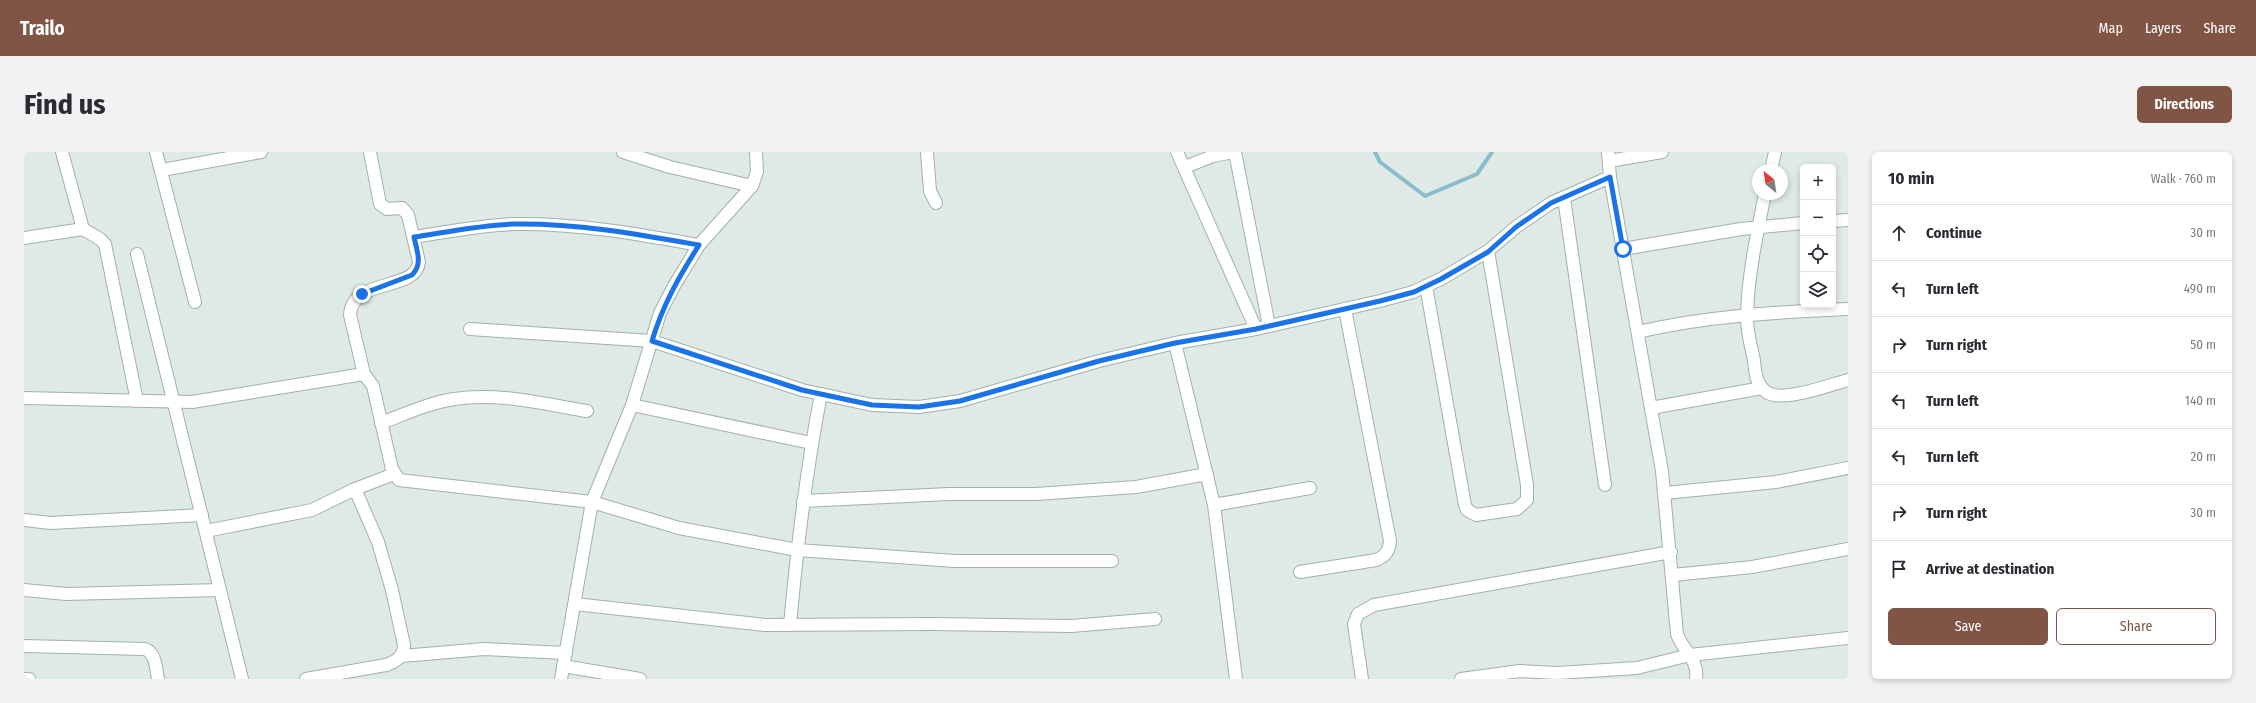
<!DOCTYPE html>
<meta charset="utf-8">
<style>
:root{--surface:#fff;--page:#f2f2f3;--text:#2b2b33;--muted:#7c7c81;--line:#e1e1e2;--accent:#815545}
body{margin:0;font-family:"Fira Sans Condensed",sans-serif;background:var(--page);color:var(--text)}
.controls{position:absolute;right:12px;top:12px;display:grid;overflow:hidden;border-radius:6px;box-shadow:0 2px 6px #0003}
.controls button{width:36px;height:36px;display:grid;place-items:center;padding:0;border:0;border-bottom:1px solid var(--line);background:var(--surface);color:var(--text);font:20px sans-serif}
.compass{position:absolute;left:1728px;top:12px;width:36px;height:36px;border-radius:50%;background:var(--surface);box-shadow:0 2px 6px #0003;rotate:330deg}
.stop{position:absolute;width:12px;height:12px;margin:-9px;border:3px solid #1a73e8;border-radius:50%;background:#fff}
.stop.end{background:#1a73e8;border-color:#fff;box-shadow:0 1px 4px #0008}
.list{margin:0;padding:0;list-style:none}
h2{display:flex;justify-content:space-between;align-items:center;height:52px;margin:0;padding:0 16px;font-size:17px}
h2 small{font-size:13px;font-weight:400;color:var(--muted)}
.list li{display:grid;grid-template-columns:26px 1fr auto;gap:12px;align-items:center;box-sizing:border-box;height:56px;padding:0 16px;border-top:1px solid var(--line)}
.list b{display:block;font-size:15px;white-space:nowrap}
.list em{font-size:13px;font-style:normal;color:var(--muted)}
.actions{display:flex;gap:8px;padding:12px 16px}
.actions a{flex:1;padding:9px 0;border:1px solid var(--accent);border-radius:6px;text-align:center;font-size:14px;color:var(--accent)}
.actions .main{background:var(--accent);color:#fff}
.icon{flex:none;width:22px;height:22px;fill:none;stroke:currentColor;stroke-width:2;stroke-linecap:round;stroke-linejoin:round}
.map{position:relative;flex:none;width:1824px;height:527px;overflow:hidden;border-radius:6px}
header{display:flex;align-items:center;gap:24px;box-sizing:border-box;height:56px;padding:0 20px;background:var(--accent);color:#fff}
header strong{font-size:19px}
nav{display:flex;gap:22px;margin-inline-start:auto;font-size:14px}
.intro{display:flex;align-items:center;justify-content:space-between;box-sizing:border-box;height:96px;padding:0 24px}
h1{margin:0;font-size:28px}
.button{padding:10px 18px;border-radius:6px;background:var(--accent);color:#fff;font-size:14px;font-weight:700}
main{display:flex;gap:24px;padding:0 24px}
aside{flex:1;background:var(--surface);border-radius:6px;box-shadow:0 2px 6px #0003}
.map>svg:first-child{display:block}
</style>
<header>
<strong>Trailo</strong>
<nav><a>Map</a><a>Layers</a><a>Share</a></nav>
</header>
<div class="intro"><h1>Find us</h1><a class="button">Directions</a></div>
<main>
<div class="map">
<svg width="1824" height="527" viewBox="0 0 1824 527">
<rect width="100%" height="100%" fill="#dfe9e5"/>
<g fill="none" stroke-linecap="round" stroke-linejoin="round">
<path stroke="#89bdcd" stroke-width="4" d="M1351 0 1356 10 1401 44 1453 22 1468 0"/>
<defs>
<g id="street">
<path d="M38 0 59 77 76 87 81 92 113 249"/>
<path d="M132 0 171 150"/>
<path d="M599 0 646 15 728 34"/>
<path d="M903 0 906 39 912 51"/>
<path d="M1153 0 1232 177"/>
<path d="M1211 0 1245 174"/>
<path d="M1584 0 1586 25 1638 319 1653 482C1659 499 1675 508 1672 527"/>
<path d="M1585 9 1638 0"/>
<path d="M1161 15 1189 4 1209 0"/>
<path d="M138 18 237 0"/>
<path d="M1747 18 1751 0"/>
<path d="M1741 42C1733 81 1724 123 1723 163 1722 177 1727 194 1730 208 1731 220 1732 234 1744 241 1760 250 1806 233 1824 228"/>
<path d="M1540 46 1581 333"/>
<path d="M1809 69 1824 68"/>
<path d="M390 85C423 80 457 73 490 72 553 71 613 82 675 93"/>
<path d="M0 86 59 77"/>
<path d="M1599 97 1717 77 1779 71"/>
<path d="M113 102 218 527"/>
<path d="M1402 134 1441 353 1443 358 1452 363 1493 357 1503 348V333L1464 99"/>
<path d="M446 177 628 189 778 238 848 253 895 255 936 249 1075 209 1151 191 1232 177 1356 149 1389 140 1417 127 1464 99 1492 75 1527 51 1586 25"/>
<path d="M1614 180C1682 164 1754 160 1824 157"/>
<path d="M1151 191 1190 353 1212 527"/>
<path d="M340 222 326 163C328 125 392 140 395 110L384 63 378 56 363 57 356 52 346 0"/>
<path d="M0 246 168 250 340 222 349 234 368 317 375 328 568 350 655 376 773 398 931 409H1088"/>
<path d="M608 253 787 291"/>
<path d="M1627 256 1738 236"/>
<path d="M357 271C381 262 405 251 430 247 474 240 520 252 563 259"/>
<path d="M1641 341 1752 330 1824 316"/>
<path d="M779 349 925 342H1012L1112 335 1183 322"/>
<path d="M1190 353 1286 336"/>
<path d="M0 368 26 371 178 363"/>
<path d="M182 379 288 358 331 337 370 322"/>
<path d="M1276 420 1352 408C1362 404 1365 399 1366 389L1321 157"/>
<path d="M1649 423 1728 415 1824 397"/>
<path d="M0 438 42 442 196 438"/>
<path d="M551 452 741 473 908 472 1047 474 1131 467"/>
<path d="M766 473C773 396 782 319 797 242"/>
<path d="M0 494 121 497C132 501 132 517 134 527"/>
<path d="M378 504 460 497 542 501"/>
<path d="M539 514 616 527"/>
<path d="M0 527H5"/>
<path d="M282 527 362 513C373 509 379 505 380 493L368 438 354 390 331 337"/>
<path d="M537 527 568 350 608 253 636 161 650 134 675 93 728 34 733 20 732 0"/>
<path d="M1338 527 1330 472 1334 462 1350 453 1647 400"/>
<path d="M1437 527 1496 519 1533 521 1613 516 1666 503 1824 486"/>
</g>
</defs>
<use href="#street" stroke="#a2b0ac" stroke-width="14"/>
<use href="#street" stroke="#fff" stroke-width="12"/>
</g>
<g fill="none" stroke-linecap="round" stroke-linejoin="round">
<path stroke="#1a73e8" stroke-width="5" d="M338 142 388 123C399 112 393 99 390 85 423 80 457 73 490 72 553 71 613 82 675 93 655 125 639 152 628 189L778 238 848 253 895 255 936 249 1075 209 1151 191 1232 177 1356 149 1390 140 1417 127 1464 100 1492 75 1527 51 1586 25 1599 97"/>
</g>
</svg>
<div class="controls">
<button>+</button>
<button>−</button>
<button><svg class="icon" aria-label="locate" viewBox="0 0 24 24"><circle cx="12" cy="12" r="6"/><path d="M12 2v4M12 18v4M2 12h4M18 12h4"/></svg></button>
<button><svg class="icon" aria-label="layers" viewBox="0 0 24 24"><path d="M12 4l9 5-9 5-9-5zM3 14l9 5 9-5"/></svg></button>
</div>
<svg class="compass" viewBox="-18 -18 36 36"><path d="M0-13l5 13h-10z" fill="#e53935"/><path d="M0 13l5-13h-10z" fill="#7c7c81"/></svg>
<div class="stop" style="left:1599px;top:97px"></div>
<div class="stop end" style="left:338px;top:142px"></div>
</div>
<aside>
<h2>10 min<small>Walk · 760 m</small></h2>
<ul class="list">
<li><svg class="icon" aria-label="ahead" viewBox="0 0 24 24"><path d="M12 20V5M6 11l6-6 6 6"/></svg><div><b>Continue</b></div><em>30 m</em></li>
<li><svg class="icon" aria-label="left" viewBox="0 0 24 24"><path d="M17 20v-9H6M10 6l-5 5 5 5"/></svg><div><b>Turn left</b></div><em>490 m</em></li>
<li><svg class="icon" aria-label="right" viewBox="0 0 24 24"><path d="M7 20v-9h11M14 6l5 5-5 5"/></svg><div><b>Turn right</b></div><em>50 m</em></li>
<li><svg class="icon" aria-label="left" viewBox="0 0 24 24"><path d="M17 20v-9H6M10 6l-5 5 5 5"/></svg><div><b>Turn left</b></div><em>140 m</em></li>
<li><svg class="icon" aria-label="left" viewBox="0 0 24 24"><path d="M17 20v-9H6M10 6l-5 5 5 5"/></svg><div><b>Turn left</b></div><em>20 m</em></li>
<li><svg class="icon" aria-label="right" viewBox="0 0 24 24"><path d="M7 20v-9h11M14 6l5 5-5 5"/></svg><div><b>Turn right</b></div><em>30 m</em></li>
<li><svg class="icon" aria-label="arrive" viewBox="0 0 24 24"><path d="M6 21V4h12l-3 4 3 4H6"/></svg><div><b>Arrive at destination</b></div></li>
</ul>
<div class="actions"><a class="main">Save</a><a>Share</a></div>
</aside>
</main>
